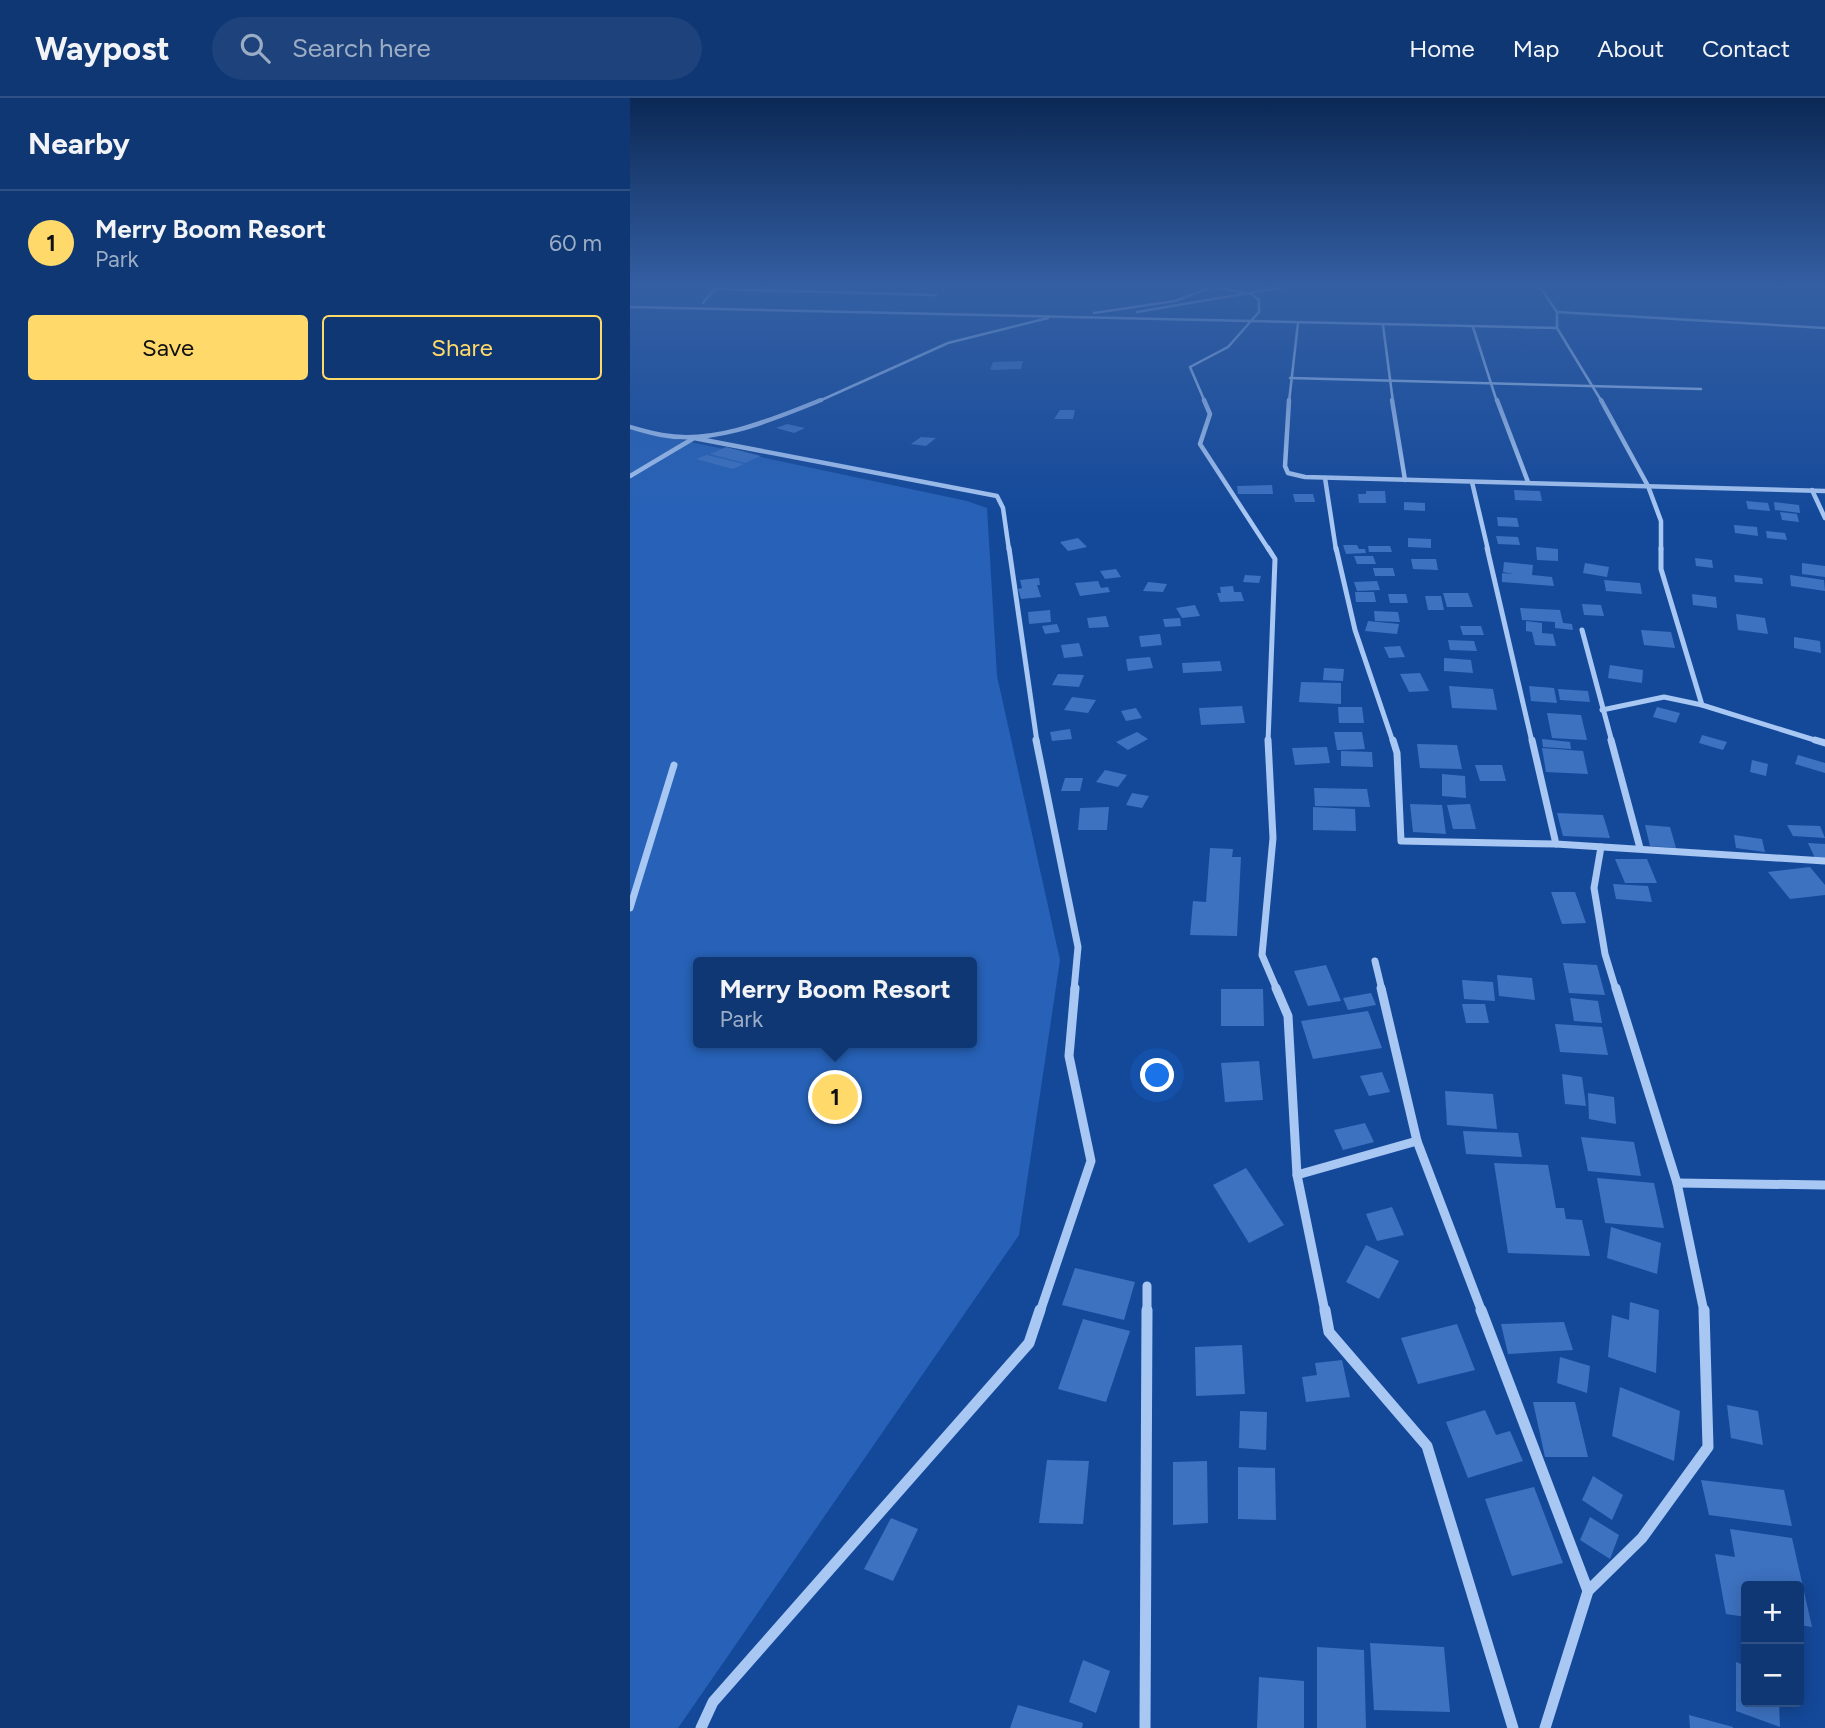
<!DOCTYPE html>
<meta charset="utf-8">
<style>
:root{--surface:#0f3774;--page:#1d427c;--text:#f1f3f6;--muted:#9bacc5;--line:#2f5186;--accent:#ffda6a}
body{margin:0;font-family:Figtree,sans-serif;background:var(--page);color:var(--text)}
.controls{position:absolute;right:21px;bottom:21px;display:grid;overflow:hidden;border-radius:7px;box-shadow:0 4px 18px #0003}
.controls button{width:63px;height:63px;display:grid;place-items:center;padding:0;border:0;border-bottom:2px solid var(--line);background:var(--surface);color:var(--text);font:35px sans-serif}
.you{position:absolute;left:528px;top:978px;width:24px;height:24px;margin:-18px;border:5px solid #fff;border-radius:50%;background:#1a73e8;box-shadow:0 0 0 10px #1a73e833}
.badge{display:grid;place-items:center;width:46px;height:46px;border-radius:50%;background:var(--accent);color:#111;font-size:23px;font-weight:700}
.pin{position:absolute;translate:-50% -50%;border:4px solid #fff;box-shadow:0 2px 7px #0006}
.popup{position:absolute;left:63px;top:859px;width:284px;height:91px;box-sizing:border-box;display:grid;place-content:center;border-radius:7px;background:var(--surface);filter:drop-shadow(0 2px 5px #0005);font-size:23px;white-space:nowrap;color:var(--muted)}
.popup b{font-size:26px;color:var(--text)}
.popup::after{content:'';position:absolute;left:50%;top:100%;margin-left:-14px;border:14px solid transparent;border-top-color:var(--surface)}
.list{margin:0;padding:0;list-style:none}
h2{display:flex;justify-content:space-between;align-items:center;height:91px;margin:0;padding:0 28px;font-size:30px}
h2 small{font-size:23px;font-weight:400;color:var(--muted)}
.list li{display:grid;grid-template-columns:46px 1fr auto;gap:21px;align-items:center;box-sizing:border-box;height:105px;padding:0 28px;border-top:2px solid var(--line)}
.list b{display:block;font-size:26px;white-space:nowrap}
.list p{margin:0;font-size:23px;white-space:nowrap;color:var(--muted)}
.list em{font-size:23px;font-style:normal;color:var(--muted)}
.actions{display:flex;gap:14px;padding:21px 28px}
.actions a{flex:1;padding:16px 0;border:2px solid var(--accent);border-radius:7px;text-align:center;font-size:24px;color:var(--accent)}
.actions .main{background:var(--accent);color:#111}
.icon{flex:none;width:38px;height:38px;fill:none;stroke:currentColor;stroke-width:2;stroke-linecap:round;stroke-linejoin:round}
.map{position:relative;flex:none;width:1195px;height:1630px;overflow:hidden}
header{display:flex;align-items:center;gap:42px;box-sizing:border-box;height:98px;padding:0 35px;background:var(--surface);border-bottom:2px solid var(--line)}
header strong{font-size:33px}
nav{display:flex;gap:38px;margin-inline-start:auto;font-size:24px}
.search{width:490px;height:63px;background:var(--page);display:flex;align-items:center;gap:18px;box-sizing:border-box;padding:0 24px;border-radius:38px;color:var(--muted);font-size:26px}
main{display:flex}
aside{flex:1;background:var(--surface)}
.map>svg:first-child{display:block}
</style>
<header>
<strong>Waypost</strong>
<div class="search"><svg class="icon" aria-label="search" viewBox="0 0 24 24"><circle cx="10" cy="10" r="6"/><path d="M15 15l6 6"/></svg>Search here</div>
<nav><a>Home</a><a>Map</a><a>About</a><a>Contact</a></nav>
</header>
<main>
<aside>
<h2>Nearby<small></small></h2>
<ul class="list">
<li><span class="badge">1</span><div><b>Merry Boom Resort</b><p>Park</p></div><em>60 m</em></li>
</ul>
<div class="actions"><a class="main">Save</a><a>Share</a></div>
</aside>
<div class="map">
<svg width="1195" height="1630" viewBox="0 0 1195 1630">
<rect width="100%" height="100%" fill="#14499a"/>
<path fill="#2762b8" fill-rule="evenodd" d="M0 331 337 403 357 410 367 578 430 862 389 1137 48 1630H0ZM68 864H342V945H68Z"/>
<g fill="#3d72c1">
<path d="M393 263 391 271 360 272 363 264Z"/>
<path d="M430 312H445L443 321H424Z"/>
<path d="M157 326 175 330 164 335 146 330Z"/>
<path d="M291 339 306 340 296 348 281 346Z"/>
<path d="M96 349 131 358 115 365 80 356Z"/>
<path d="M77 357 114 366 103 371 66 361Z"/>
<path d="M642 387 643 396H608L607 388Z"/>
<path d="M884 392 910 393 912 403 885 402Z"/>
<path d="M736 393H755L756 405H729L728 396H736Z"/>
<path d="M663 396H683L685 404H665Z"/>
<path d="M1116 403 1138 405 1140 413 1118 411Z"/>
<path d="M774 404 795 405V413L774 412Z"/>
<path d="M1144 404 1169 407 1170 415 1145 412Z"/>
<path d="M1150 414 1167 416 1169 424 1152 422Z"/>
<path d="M867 419 887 420 889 429 868 428Z"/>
<path d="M1104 427 1127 429 1128 438 1105 435Z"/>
<path d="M1136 433 1155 435 1157 442 1137 440Z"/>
<path d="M866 438 888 439 890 447 868 446Z"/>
<path d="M448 440 457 449 438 453 430 444Z"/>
<path d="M778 440 801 441V450L778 449Z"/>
<path d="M713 447H727L729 451H735L736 455 716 456Z"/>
<path d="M738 448H760L762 454H739Z"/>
<path d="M906 449 928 451V463L907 462Z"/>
<path d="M724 458H743L746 466H727Z"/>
<path d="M1065 460 1082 462 1083 470 1066 468Z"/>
<path d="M781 461H806L808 472 783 471Z"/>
<path d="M874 464 903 467 902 477 922 479 924 488 872 484V475L883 476 873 474Z"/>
<path d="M955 465 979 469 977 479 953 475Z"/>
<path d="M1172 465 1195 468V479L1172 476Z"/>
<path d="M743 470H763L765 478H745Z"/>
<path d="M486 471 491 479 475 481 470 473Z"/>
<path d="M615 477 631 478 629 485 613 484Z"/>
<path d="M1104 477 1132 480 1133 486 1105 484Z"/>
<path d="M1160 477 1194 482 1195 493 1161 488Z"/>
<path d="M409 480 410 487H407L411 499 391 501 388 491 392 490 390 482Z"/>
<path d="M974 482 1010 485 1012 496 976 493Z"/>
<path d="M468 483 471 490 478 489 480 494 450 498 445 485Z"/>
<path d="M747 483 750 492 727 493 724 484Z"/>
<path d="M518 484 537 486 533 494 513 493Z"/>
<path d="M603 488 604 494H611L614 503 590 504 587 495H591L590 489Z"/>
<path d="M725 494H744L746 504H726Z"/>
<path d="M813 495H838L843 509H817Z"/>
<path d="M758 496H776L778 505H760Z"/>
<path d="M1062 496 1086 499 1087 510 1063 507Z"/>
<path d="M795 498H811L814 512H798Z"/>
<path d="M952 506 971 507 974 518 954 517Z"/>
<path d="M565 507 570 518 552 520 546 510Z"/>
<path d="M890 510 930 512 933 525 942 526 943 532 925 530V524L892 522Z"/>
<path d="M420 512 421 524 399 526 398 514Z"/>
<path d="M744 513 768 514 770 524 745 523Z"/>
<path d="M1106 516 1135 520 1138 536 1108 532Z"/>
<path d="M476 518 479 529 459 530 457 520Z"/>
<path d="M550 520 551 528 535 529 533 521Z"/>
<path d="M738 523 769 526 767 536 735 533Z"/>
<path d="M896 523 912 525V535L923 536 926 548 905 547 902 534 896 533Z"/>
<path d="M427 526 430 534 415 536 412 528Z"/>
<path d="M830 528H851L854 537H833Z"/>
<path d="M1011 532 1041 534 1045 550 1014 547Z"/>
<path d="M530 536 532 547 511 549 509 538Z"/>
<path d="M1164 539 1190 543 1191 555 1164 550Z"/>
<path d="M818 542 844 543 847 553 820 552Z"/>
<path d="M449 545 453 558 434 560 431 547Z"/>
<path d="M770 548 775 559 759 560 754 549Z"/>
<path d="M520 559 523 570 498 573 496 561Z"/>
<path d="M814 560 841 562 843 575 814 573Z"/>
<path d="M590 563 592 573 553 575 552 565Z"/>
<path d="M980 567 1013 572 1012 585 978 580Z"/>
<path d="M694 570 714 571 713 583 693 582Z"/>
<path d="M790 575 799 593 779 594 770 576Z"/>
<path d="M428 576 454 577 449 589 422 587Z"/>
<path d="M671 584 711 585V606L669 604Z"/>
<path d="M819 588 863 591 867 612 822 610Z"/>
<path d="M899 588 924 590 927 605 901 603Z"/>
<path d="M928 591 958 593 960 604 930 602Z"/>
<path d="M442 599 466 602 458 615 434 612Z"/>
<path d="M612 608 615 625 571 627 569 610Z"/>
<path d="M708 609H732L734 625H709Z"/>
<path d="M1027 609 1050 615 1046 625 1023 619Z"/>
<path d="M506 610 512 620 496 623 491 613Z"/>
<path d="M917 615 951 617 957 642 922 640Z"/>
<path d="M440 631 442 641 422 643 420 634Z"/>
<path d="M507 634 518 641 498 652 486 644Z"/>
<path d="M704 634H732L735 651 707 652Z"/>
<path d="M1072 637 1097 644 1093 652 1069 645Z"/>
<path d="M912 641 940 644 941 651 913 649Z"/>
<path d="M787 646 827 647 832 671 790 670Z"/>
<path d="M697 649 700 665 665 667 662 650Z"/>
<path d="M912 650 953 653 958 676 916 674Z"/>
<path d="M711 653 742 654 743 669 711 668Z"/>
<path d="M1168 657 1195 665V675L1165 666Z"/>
<path d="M1122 662 1138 666 1136 678 1120 674Z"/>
<path d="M845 667H872L876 683H850Z"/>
<path d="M475 672 497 677 488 689 466 684Z"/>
<path d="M812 676 835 678 836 700 812 698Z"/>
<path d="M435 680H453L450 693H431Z"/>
<path d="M684 690 737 691 740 709 685 708Z"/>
<path d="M502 695 519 698 512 710 496 707Z"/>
<path d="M780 706 812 707 816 736 783 734Z"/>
<path d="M840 706 846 731H823L817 707Z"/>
<path d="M479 709 477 732H448L450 710Z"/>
<path d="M683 709 725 711 726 733 683 732Z"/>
<path d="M927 715 973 717 980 740 933 738Z"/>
<path d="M1015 727 1040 729 1046 750 1020 748Z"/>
<path d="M1157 727 1190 728 1195 740 1163 738Z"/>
<path d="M1104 737 1132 741 1135 754 1106 750Z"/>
<path d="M1178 745 1195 746V761L1185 760Z"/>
<path d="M580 750 603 751 602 759H611L607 838 560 837 563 803 576 804Z"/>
<path d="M985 761H1017L1027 785H995Z"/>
<path d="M1180 769 1195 787V797L1160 801 1138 774Z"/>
<path d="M983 786 1018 788 1022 804 986 801Z"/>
<path d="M921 794H945L956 825 932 826Z"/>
<path d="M933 865 967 867 975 897 939 895Z"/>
<path d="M696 867 711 903 678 908 664 873Z"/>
<path d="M867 877 902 880 905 902 869 898Z"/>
<path d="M832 882 863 884 865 903 834 901Z"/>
<path d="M591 891H633L634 928H591Z"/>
<path d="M741 895 746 907 718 912 713 900Z"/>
<path d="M940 900 968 903 972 925 944 923Z"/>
<path d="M832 906H855L859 925H836Z"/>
<path d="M738 913 752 950 683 961 671 923Z"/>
<path d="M925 926 972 929 978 957 930 954Z"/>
<path d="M629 963 633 1002 595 1004 591 965Z"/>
<path d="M752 974 760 994 739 998 730 978Z"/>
<path d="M932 976 952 979 956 1008 935 1006Z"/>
<path d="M815 993 863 996 867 1031 817 1027Z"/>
<path d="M958 995 984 999 986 1026 959 1021Z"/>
<path d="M735 1025 744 1044 713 1052 704 1032Z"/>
<path d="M833 1033 888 1035 892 1059 836 1056Z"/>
<path d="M951 1039 1004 1044 1011 1078 958 1073Z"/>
<path d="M864 1065 918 1067 926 1110H934L936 1121 952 1122 960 1158 878 1155Z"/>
<path d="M616 1070 654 1127 619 1145 583 1087Z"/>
<path d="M967 1080 1024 1085 1034 1130 975 1125Z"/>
<path d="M762 1109 774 1137 747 1143 736 1116Z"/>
<path d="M981 1129 1031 1145 1027 1176 977 1160Z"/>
<path d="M736 1147 769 1163 749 1201 716 1184Z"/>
<path d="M445 1170 505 1184 494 1222 432 1207Z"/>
<path d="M1000 1204 1029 1212 1026 1275 978 1259 982 1217 999 1222Z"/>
<path d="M453 1221 500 1233 476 1304 428 1291Z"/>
<path d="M934 1224 943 1252 878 1256 871 1226Z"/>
<path d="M827 1226 845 1272 788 1286 771 1240Z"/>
<path d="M612 1247 615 1296 566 1298 565 1249Z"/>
<path d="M930 1259 960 1268 957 1295 927 1285Z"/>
<path d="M712 1262 720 1299 676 1304 672 1279 687 1277 685 1265Z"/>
<path d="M990 1289 1050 1313 1044 1363 982 1338Z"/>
<path d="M903 1304H945L958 1359H915Z"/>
<path d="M1097 1307 1128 1313 1133 1347 1101 1340Z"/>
<path d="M855 1312 866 1337 880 1333 893 1363 838 1380 816 1324Z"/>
<path d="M610 1313 637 1314 636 1352 609 1350Z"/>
<path d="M417 1362 459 1363 453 1426 409 1425Z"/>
<path d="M577 1363 578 1425 543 1427V1364Z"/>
<path d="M608 1369 645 1370 646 1422 608 1421Z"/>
<path d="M963 1378 993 1397 982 1422 952 1402Z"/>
<path d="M1071 1382 1154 1392 1162 1428 1079 1417Z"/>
<path d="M904 1389 933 1465 882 1478 855 1401Z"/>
<path d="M960 1419 989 1437 980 1461 950 1442Z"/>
<path d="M261 1420 288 1431 263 1483 234 1471Z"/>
<path d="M1100 1431 1162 1440 1182 1529 1169 1527V1488H1116V1519L1096 1516 1085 1456 1105 1459Z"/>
<path d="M740 1545 814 1549 820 1614 744 1612Z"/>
<path d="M687 1549 734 1552 736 1630H687Z"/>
<path d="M453 1562 480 1573 466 1615 439 1604Z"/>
<path d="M1106 1564 1116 1568V1604H1149L1150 1629 1106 1613Z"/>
<path d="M629 1579 674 1583V1630H627Z"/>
<path d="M388 1607 453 1625 452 1630H380Z"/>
<path d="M1059 1617 1103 1629V1630H1060Z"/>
</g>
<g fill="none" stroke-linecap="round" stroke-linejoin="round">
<g stroke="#a8c7f3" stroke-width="2.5">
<path d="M910 189 927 214V230L972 304"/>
<path d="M83 191 306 197"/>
<path d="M73 205 85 190"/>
<path d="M0 209 927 230"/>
<path d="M507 214 654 189"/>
<path d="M927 214 1195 230"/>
<path d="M464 215 545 203 582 189"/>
<path d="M753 227 763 304"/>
<path d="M843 229 867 304"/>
<path d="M660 280 1071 291"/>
<path d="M187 304 318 245 418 220"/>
<path d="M575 304 560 269 598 249 629 214V202L622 196 583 189"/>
<path d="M659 304 668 225"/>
</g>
<g stroke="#a8c7f3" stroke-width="4.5">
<path d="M574 302 580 316 570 346 639 452"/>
<path d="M659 302 655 368 658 375 675 379 1195 393"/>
<path d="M762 302 775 382"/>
<path d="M867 302 898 384"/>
<path d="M971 302 1018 388 1031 423V452"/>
<path d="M0 329C11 332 21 335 32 337 85 347 143 321 191 302"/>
<path d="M0 378 64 340 367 398 373 410 379 452"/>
<path d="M695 380 706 452"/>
<path d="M842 384 858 452"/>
<path d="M1182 392 1195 420"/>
</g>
<g stroke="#a8c7f3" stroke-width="5">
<path d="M379 450 407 644"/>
<path d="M706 450 725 532 763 644"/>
<path d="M857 450 902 644"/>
<path d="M1031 450V471L1072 607 1191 644"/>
<path d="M952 532 982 644"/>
<path d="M972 612 1034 599 1072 607"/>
<path d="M638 644 645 461 638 450"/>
</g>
<g stroke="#a8c7f3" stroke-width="7">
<path d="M406 642 448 849 444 892"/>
<path d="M638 642 643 740 632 857 647 892"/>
<path d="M763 642 767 655 771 743 926 746"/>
<path d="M902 642 926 746 1195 763"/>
<path d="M981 642 1010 750"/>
<path d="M1185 642 1195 645"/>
<path d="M971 749 964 790 975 856 986 892"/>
<path d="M0 810 44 667"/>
<path d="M745 863 752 892"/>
</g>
<g stroke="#a8c7f3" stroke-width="9">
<path d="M646 890 658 918 667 1077 787 1043"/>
<path d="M751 890 787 1043 852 1214"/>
<path d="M986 890 1047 1085 1074 1214"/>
<path d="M667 1077 695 1214"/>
<path d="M1047 1085 1195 1087"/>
<path d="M410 1214 461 1063 439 958 445 890"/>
<path d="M517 1214V1188"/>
</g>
<g stroke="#a8c7f3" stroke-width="11">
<path d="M695 1212 699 1234 797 1348 883 1630"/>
<path d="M851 1212 958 1493"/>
<path d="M71 1630 83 1604 399 1245 410 1212"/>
<path d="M515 1630 517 1212"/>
<path d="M915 1630 958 1493 1012 1440 1078 1349 1074 1212"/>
</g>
</g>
<linearGradient id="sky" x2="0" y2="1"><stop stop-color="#0b2855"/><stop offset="0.45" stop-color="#345fa3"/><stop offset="1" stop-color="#345fa3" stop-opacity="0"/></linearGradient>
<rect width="1195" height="417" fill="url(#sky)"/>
</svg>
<div class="controls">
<button>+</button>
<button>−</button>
</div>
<div class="you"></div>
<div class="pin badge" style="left:205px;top:999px">1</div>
<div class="popup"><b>Merry Boom Resort</b>Park</div>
</div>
</main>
